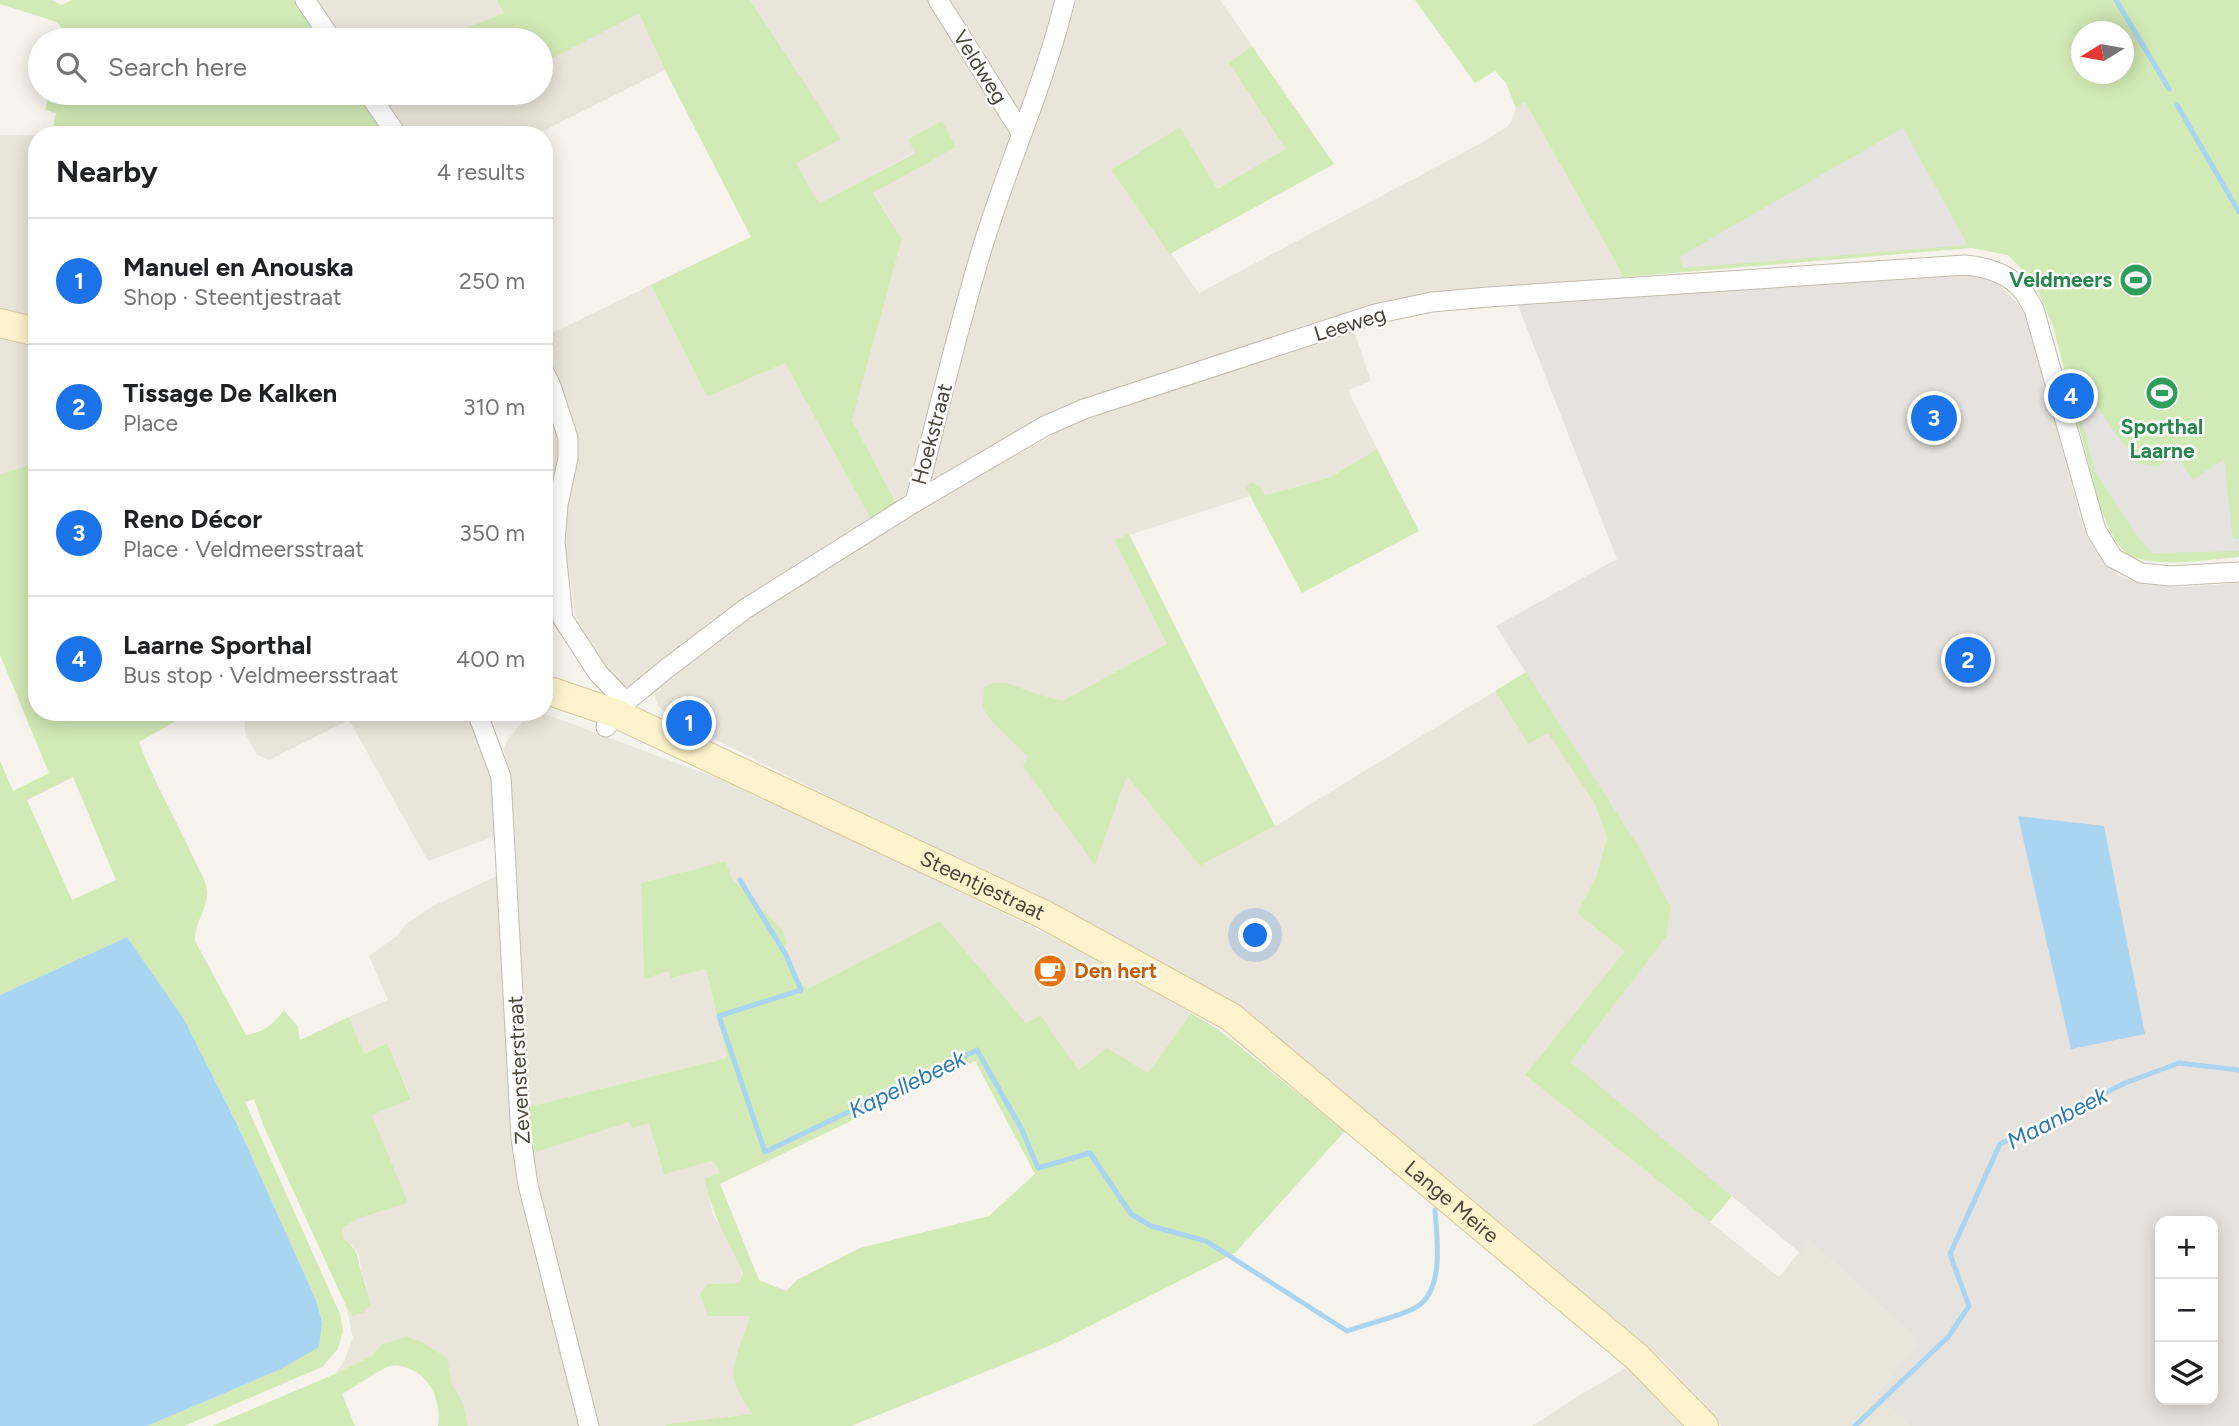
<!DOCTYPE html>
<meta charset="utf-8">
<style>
:root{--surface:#fff;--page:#f2f2f2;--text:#202124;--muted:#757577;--line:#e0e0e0;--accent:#1a73e8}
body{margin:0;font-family:Figtree,sans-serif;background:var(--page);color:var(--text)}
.controls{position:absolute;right:21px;bottom:21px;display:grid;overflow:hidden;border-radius:14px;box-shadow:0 4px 18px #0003}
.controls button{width:63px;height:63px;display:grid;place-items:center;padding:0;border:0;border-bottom:2px solid var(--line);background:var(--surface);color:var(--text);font:35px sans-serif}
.compass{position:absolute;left:2071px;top:21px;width:63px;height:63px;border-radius:50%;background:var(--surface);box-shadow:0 4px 18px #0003;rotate:259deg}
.you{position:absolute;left:1256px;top:936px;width:24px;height:24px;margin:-18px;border:5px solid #fff;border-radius:50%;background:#1a73e8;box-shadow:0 0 0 10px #1a73e833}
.badge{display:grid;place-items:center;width:46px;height:46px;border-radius:50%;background:var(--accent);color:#fff;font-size:23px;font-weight:700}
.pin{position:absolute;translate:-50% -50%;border:4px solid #fff;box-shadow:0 2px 7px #0006}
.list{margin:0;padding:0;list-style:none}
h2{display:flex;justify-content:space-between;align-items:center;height:91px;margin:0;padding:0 28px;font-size:30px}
h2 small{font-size:23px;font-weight:400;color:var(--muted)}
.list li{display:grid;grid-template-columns:46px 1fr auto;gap:21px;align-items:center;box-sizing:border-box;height:126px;padding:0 28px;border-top:2px solid var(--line)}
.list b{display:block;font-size:26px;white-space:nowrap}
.list p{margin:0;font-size:23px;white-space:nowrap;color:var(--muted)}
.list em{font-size:23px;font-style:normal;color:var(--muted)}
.icon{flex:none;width:38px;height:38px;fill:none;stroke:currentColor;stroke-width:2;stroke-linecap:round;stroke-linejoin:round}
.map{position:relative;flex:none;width:2239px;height:1426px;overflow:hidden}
.search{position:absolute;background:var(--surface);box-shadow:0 4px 18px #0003;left:28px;top:28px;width:525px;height:77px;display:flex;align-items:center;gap:18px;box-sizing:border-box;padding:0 24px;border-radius:38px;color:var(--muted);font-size:26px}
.panel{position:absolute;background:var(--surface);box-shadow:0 4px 18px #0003;left:28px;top:126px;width:525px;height:595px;border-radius:28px}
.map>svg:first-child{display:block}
</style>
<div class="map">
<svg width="2239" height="1426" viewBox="0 0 2239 1426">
<rect width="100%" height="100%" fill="#f6f3ec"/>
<g fill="#eae5da">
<path d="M315 0H497L504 13 452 34 455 40H343Z"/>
<path d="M750 0H932L1012 128 909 491 896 503 852 420 902 239 873 192 956 147 941 121 915 152 819 205 796 163 840 138Z"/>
<path d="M943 0H1055L1039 60 1020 120Z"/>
<path d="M1077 0H1220L1252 46 1230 64 1287 149 1216 189 1111 170 1199 293 1483 142 1507 127 1512 120 1516 108 1525 102 1624 277 1520 286 1249 350 932 480 930 478 933 460 996 236 1041 112Z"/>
<path d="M639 14 665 70 535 135H410L380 93H541V64Z"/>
<path d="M0 135H37V321L0 311Z"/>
<path d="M651 285 707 397 785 363 870 518 741 601 626 690 605 666 586 640 575 614 566 549 567 508 578 444 572 419 544 352V337Z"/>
<path d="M1354 331 1371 381 1348 390 1377 449 1329 478 1265 495 1246 488 1250 496 1114 540 1167 644 1064 700 1039 695 992 722 1011 737 1028 756 1117 805 1126 775 1200 866 1275 826 1495 691 1528 744 1548 732 1595 804 1607 838 1596 877 1577 913 1626 951 1525 1075 1779 1277 1809 1240 1919 1341 1876 1394 1909 1426H1721L1709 1409 1662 1359 1479 1205 1196 983 1139 949 1074 920 671 717 659 707 655 698V690L735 626 918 510 1065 428 1121 406Z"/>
<path d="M0 333 37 344V463L0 474Z"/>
<path d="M544 392 562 437 557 614 549 652 544 663Z"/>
<path d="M241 712H474L489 755 498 835 428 861 349 720 269 760 257 755 245 733V720Z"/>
<path d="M531 712H538L570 723 759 794 1122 971 1191 1013 1148 1073 1079 1070 1051 1031 1043 1016 1026 1024 940 921 807 989 790 971 782 950V929L732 879 726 861 641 883 644 979 669 971 672 978 706 969 727 1058 527 1107 504 749 508 739Z"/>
<path d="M501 874 513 1135 580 1426H468L463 1402 452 1384 446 1358 382 1344 372 1356 335 1374 343 1363 353 1338 347 1308 354 1316 367 1286 362 1276 359 1256 353 1246 343 1239 342 1228 359 1218 407 1203 372 1115 411 1098 387 1043 364 1054 349 1017 388 1000 369 956 397 936 406 924 431 907Z"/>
<path d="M630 1121 649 1123 712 1161 718 1167 719 1173 705 1178 713 1215 726 1235 743 1273 739 1283 708 1284V1316H751L743 1342 735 1362 739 1393 752 1414 667 1424 666 1426H599L547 1231 531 1154Z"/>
<path d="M1628 1367 1687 1426H1532L1575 1398Z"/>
</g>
<path fill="#e6e2dd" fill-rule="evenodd" d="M1974 275 1997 282 2025 312 2080 515 2087 536 2101 559 2119 576 2146 585 2185 587 2239 583V1426H1909L1876 1394 1919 1341 1809 1240 1800 1253 1571 1062 1667 936 1671 907 1641 850 1496 626 1617 559 1517 303ZM2160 1221H2213V1400H2160Z"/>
<g fill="#d2eab5" fill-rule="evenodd">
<path d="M0 0H51L62 5 72 0H298L325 40H62L64 31 57 22 0 4Z"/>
<path d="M497 0H750L841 139 796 163 819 204 915 153 908 139 942 121 956 147 873 193 902 239 852 420 896 503 870 518 785 363 707 397 651 285 751 237 665 70 639 14 541 64V40H455L451 34 504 13Z"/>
<path d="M1415 0H2239V557C2212 559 2145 571 2124 551 2112 539 2107 523 2100 508L2053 326 2034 282 2008 255 1971 248 1624 277 1525 102 1516 108 1506 83 1495 71 1475 83ZM2082 32H2124V74H2082Z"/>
<path d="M1252 46 1334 164 1170 254 1111 170 1180 127 1217 189 1286 149 1229 63Z"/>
<path d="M49 93H361L389 135H51L56 113 45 110Z"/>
<path d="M1377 449 1419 531 1302 593 1246 488 1251 482 1261 487 1265 495 1329 478Z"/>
<path d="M37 463V712H192L139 742C153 781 175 817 192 855 197 866 205 878 207 890 209 908 194 922 195 941L246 1035C264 1032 273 1025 284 1010L298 1027 300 1040 349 1017 364 1054 387 1043 411 1099 372 1115 408 1203 359 1218 342 1228 343 1239C362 1252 356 1258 363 1278 366 1287 369 1295 370 1305L363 1313 353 1316 347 1308 264 1127 254 1099 245 1102 340 1314 343 1331 338 1349 322 1367 184 1426H147L279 1370 322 1322 316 1300 237 1124 184 1019 127 937 0 995V761L13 791 49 773 0 655V474ZM73 777 116 880 72 900 27 800Z"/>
<path d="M1129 534 1275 826 1200 866 1127 776 1095 865 1023 766 1028 756 992 722 983 708 984 687C1002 675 1023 691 1041 695 1048 697 1056 699 1064 700L1167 644 1114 540Z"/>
<path d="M1526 672 1641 850 1671 907 1667 936 1571 1062 1732 1196 1710 1222 1525 1075 1625 951 1577 913 1596 877 1607 838 1595 804 1548 733 1528 744 1495 691Z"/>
<path d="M726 861 732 879 782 929 787 943 782 950 790 971 807 989 940 921 1026 1023 1042 1015 1051 1031 1079 1070 1107 1048 1148 1073 1191 1013 1219 1030 1345 1131 1235 1253 1056 1343 851 1426H666V1424L752 1414C746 1404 737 1392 734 1380 730 1365 746 1332 750 1316H708L700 1294 707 1284 739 1283 743 1273C729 1241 710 1213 705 1178L719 1173 718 1167 712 1161 664 1174 649 1123 633 1128 629 1122 531 1154 527 1107 727 1058 706 969 671 978 669 971 644 979 641 883ZM975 1061 1035 1174 989 1216 860 1248 797 1280 786 1291 759 1280 720 1184Z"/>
<path d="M406 1337 420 1341 447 1358 452 1384 463 1402 468 1426H438C441 1403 433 1380 412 1370 405 1367 398 1364 390 1366 380 1369 353 1388 342 1394L355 1426H212L335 1374 372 1356 382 1344Z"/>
</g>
<g fill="#e5e3e0">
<path d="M1903 128 1968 245 1683 268 1679 257Z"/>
<path d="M2084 388 2137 463 2158 467 2175 453 2193 480 2224 459 2233 539H2239V551L2152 553 2137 536 2095 472 2075 394Z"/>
</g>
<g fill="#a9d4f2">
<path d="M2018 816 2104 826 2145 1034 2071 1049Z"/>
<path d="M127 937 184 1019 237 1124 316 1300 322 1322 319 1347 279 1370 147 1426H0V995Z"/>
</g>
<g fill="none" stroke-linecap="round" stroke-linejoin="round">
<g stroke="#a9d4f2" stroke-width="5">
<path d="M2116 0 2169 89"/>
<path d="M2177 105 2239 212"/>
<path d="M740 880 786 955 801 990 719 1016 765 1152 977 1050 1022 1130 1038 1168 1090 1153 1131 1214 1151 1226 1206 1241 1347 1331C1367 1324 1397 1317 1415 1308 1445 1292 1437 1238 1435 1210"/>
<path d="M1855 1426 1948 1337 1969 1306 1950 1254 2000 1144 2125 1083 2179 1063 2239 1070"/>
</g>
<defs>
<g id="street">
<path d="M305 0 332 40"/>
<path d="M938 0 1022 134"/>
<path d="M368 93 397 135"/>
<path d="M544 372 551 386 568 438V458L558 505 555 542 563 619 598 673 626 702"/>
<path d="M915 502 1045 426 1084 409 1375 314 1432 302 1488 297 1965 265C1986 267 2008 273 2022 290 2027 295 2030 303 2034 309L2096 530 2113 558 2141 573 2170 576 2239 572"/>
<path d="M477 712 501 777 521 1138 528 1185 589 1426"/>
<path d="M606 727 626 702 666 669 745 609 915 502C938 414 958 325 985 239 1010 159 1045 82 1065 0"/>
</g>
<g id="secondary">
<path d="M0 323 37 332"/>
<path id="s1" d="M544 689 617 714 1045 915 1231 1017 1637 1357 1704 1426"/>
</g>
</defs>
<use href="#street" stroke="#c2bbae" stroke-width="21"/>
<use href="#secondary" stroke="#d6c79b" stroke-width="30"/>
<use href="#street" stroke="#fff" stroke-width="19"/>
<use href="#secondary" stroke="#fff3cd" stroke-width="28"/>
</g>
<defs>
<symbol id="stadium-disc" viewBox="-11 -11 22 22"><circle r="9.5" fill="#2e9e5b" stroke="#fff"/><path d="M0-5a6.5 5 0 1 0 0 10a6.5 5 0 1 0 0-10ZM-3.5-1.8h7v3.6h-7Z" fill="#fff"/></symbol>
<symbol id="cafe-disc" viewBox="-11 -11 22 22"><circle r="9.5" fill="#e8710a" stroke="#fff"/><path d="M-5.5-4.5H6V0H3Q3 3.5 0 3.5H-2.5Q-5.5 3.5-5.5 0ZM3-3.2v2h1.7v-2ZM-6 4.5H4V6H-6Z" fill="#fff"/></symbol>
</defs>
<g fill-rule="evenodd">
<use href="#stadium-disc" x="2117" y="261" width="38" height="38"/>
<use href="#stadium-disc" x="2143" y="374" width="38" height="38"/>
<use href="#cafe-disc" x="1031" y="952" width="38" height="38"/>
</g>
<g text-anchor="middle" stroke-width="5" stroke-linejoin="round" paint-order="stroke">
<g font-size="21" fill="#4b4439" stroke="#fff">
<text transform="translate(980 67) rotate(58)" y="7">Veldweg</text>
<text transform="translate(1350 324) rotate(-17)" y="7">Leeweg</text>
<text transform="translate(932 434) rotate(-75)" y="7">Hoekstraat</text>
<text dy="7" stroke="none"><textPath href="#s1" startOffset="481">Steentjestraat</textPath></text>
<text transform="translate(519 1070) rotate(-93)" y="7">Zevensterstraat</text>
<text dy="7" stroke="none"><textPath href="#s1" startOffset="1050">Lange Meire</textPath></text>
</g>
<g font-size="21" font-weight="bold" fill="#27864d" stroke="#fff" text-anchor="end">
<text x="2112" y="287">Veldmeers</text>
<text x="2162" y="434" text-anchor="middle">Sporthal<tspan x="2162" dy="24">Laarne</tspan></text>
</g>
<g font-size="21" font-weight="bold" fill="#c56008" stroke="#fff" text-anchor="start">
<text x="1074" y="978">Den hert</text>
</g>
<g font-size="23" font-style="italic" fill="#2e7ab2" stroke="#fff">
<text transform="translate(907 1084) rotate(-26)" y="8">Kapellebeek</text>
<text transform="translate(2057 1118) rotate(-27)" y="8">Maanbeek</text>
</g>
</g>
</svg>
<div class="controls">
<button>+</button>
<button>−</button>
<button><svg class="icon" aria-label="layers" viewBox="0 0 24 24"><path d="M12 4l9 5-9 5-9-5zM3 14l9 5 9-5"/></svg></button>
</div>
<svg class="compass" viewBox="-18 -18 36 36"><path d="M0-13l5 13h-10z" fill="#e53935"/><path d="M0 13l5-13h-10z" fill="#757577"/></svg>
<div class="you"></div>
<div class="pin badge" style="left:689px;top:723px">1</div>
<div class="pin badge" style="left:1968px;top:660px">2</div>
<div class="pin badge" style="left:1934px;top:418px">3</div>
<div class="pin badge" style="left:2071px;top:396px">4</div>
<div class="search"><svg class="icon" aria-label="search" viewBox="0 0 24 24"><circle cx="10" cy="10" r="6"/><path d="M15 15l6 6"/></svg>Search here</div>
<section class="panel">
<h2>Nearby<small>4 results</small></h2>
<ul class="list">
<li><span class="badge">1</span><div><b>Manuel en Anouska</b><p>Shop · Steentjestraat</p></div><em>250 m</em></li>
<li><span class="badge">2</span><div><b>Tissage De Kalken</b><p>Place</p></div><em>310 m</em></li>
<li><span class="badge">3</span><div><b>Reno Décor</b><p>Place · Veldmeersstraat</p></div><em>350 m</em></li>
<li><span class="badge">4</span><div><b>Laarne Sporthal</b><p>Bus stop · Veldmeersstraat</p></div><em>400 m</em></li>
</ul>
</section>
</div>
